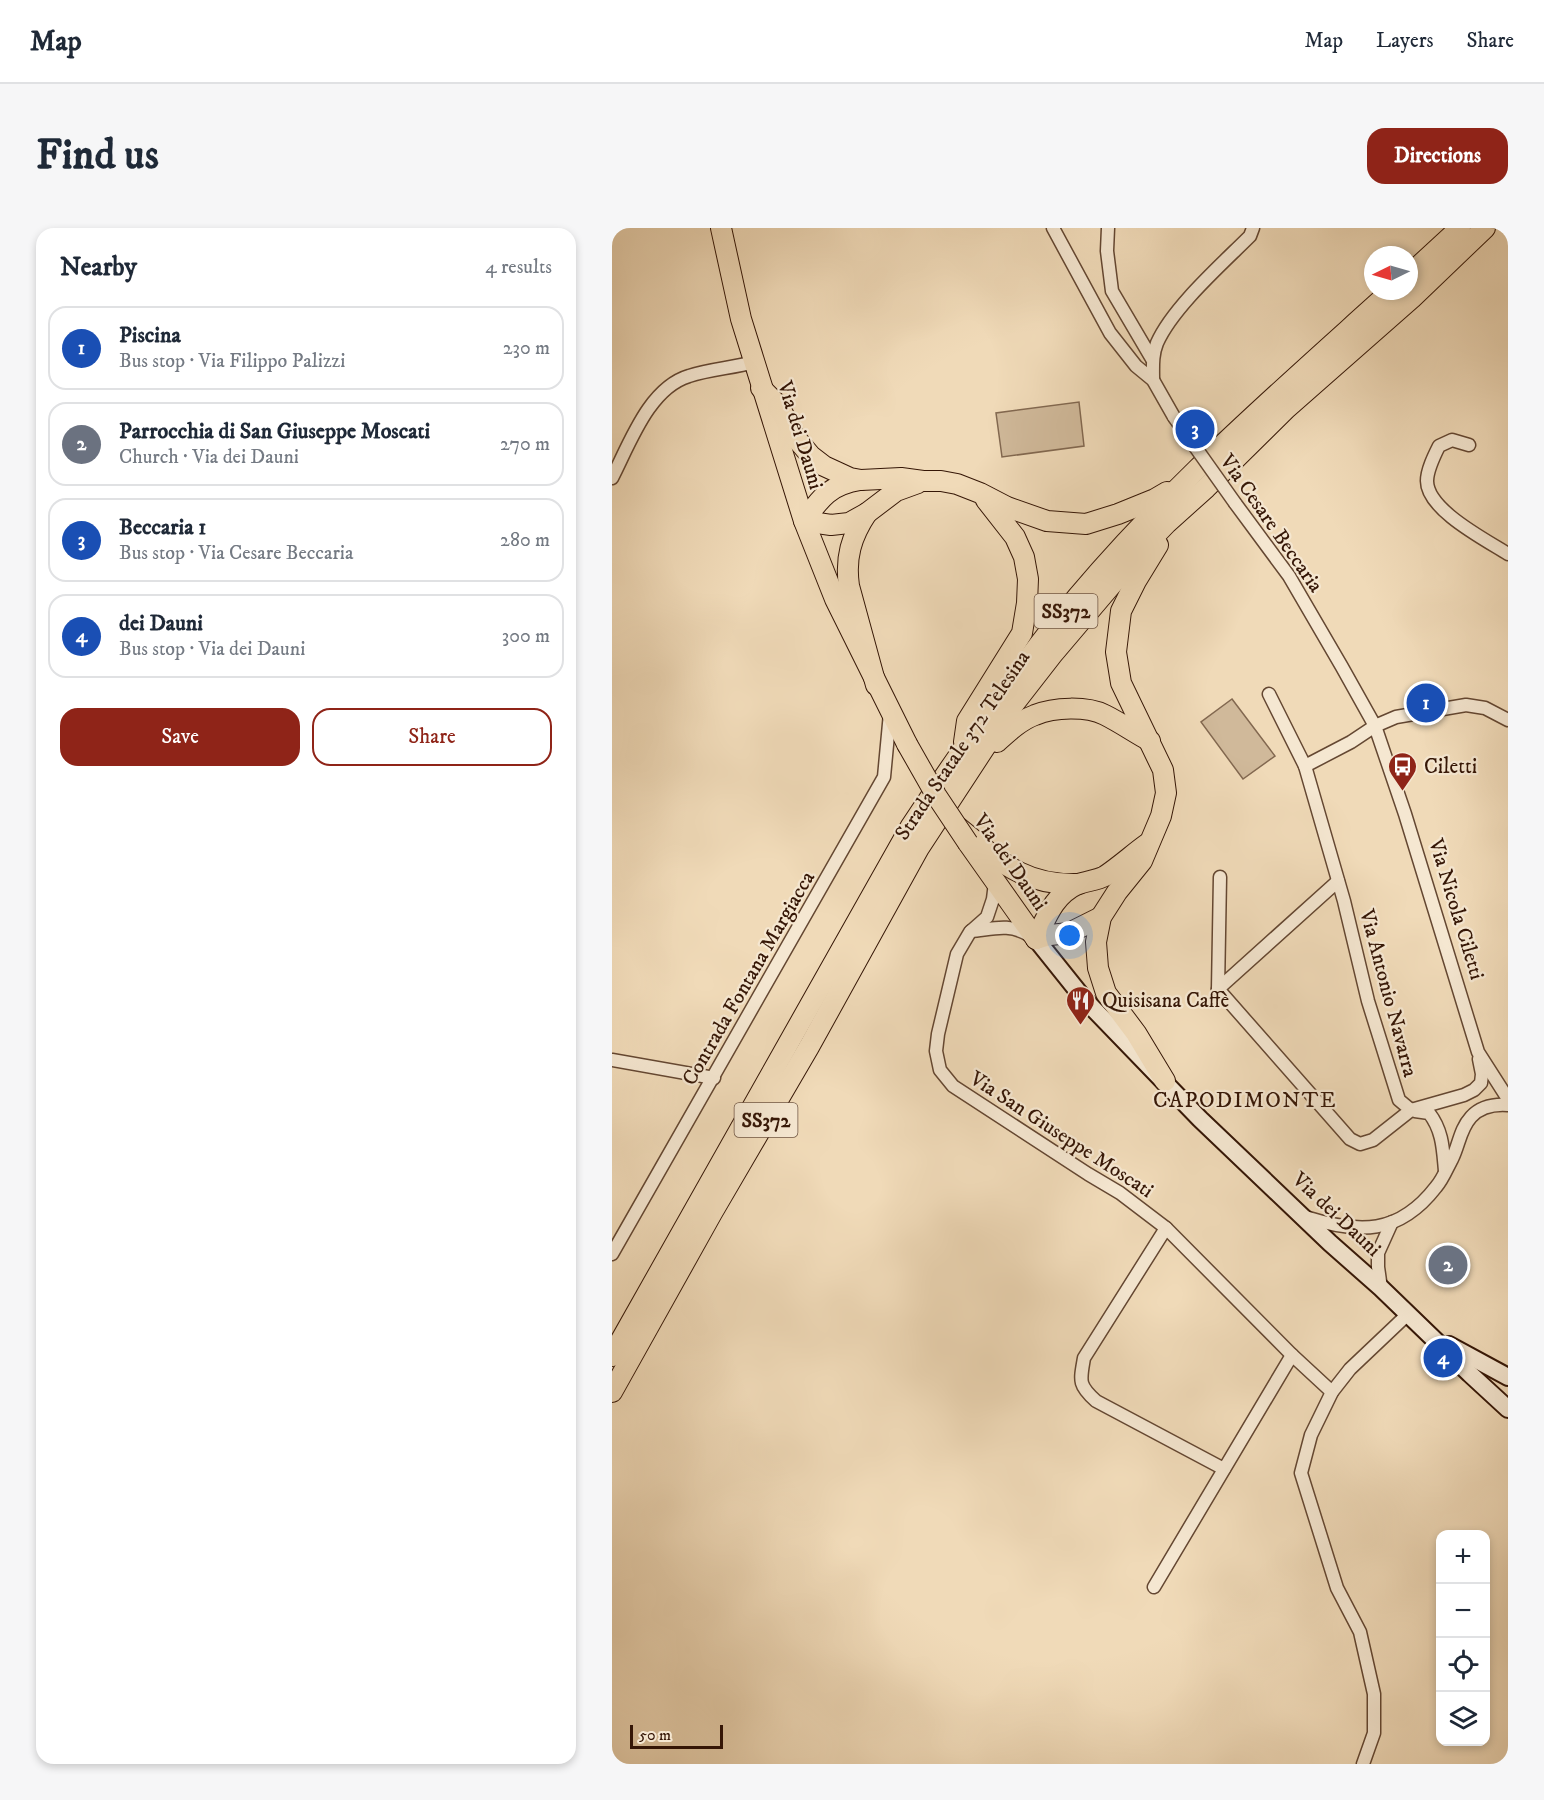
<!DOCTYPE html>
<meta charset="utf-8">
<style>
:root{--surface:#fff;--page:#f6f6f7;--text:#1f2937;--muted:#747a83;--line:#e0e1e3;--accent:#8f2418}
body{margin:0;font-family:"IM FELL DW Pica",serif;background:var(--page);color:var(--text)}
.controls{position:absolute;right:18px;bottom:18px;display:grid;overflow:hidden;border-radius:12px;box-shadow:0 3px 9px #0003}
.controls button{width:54px;height:54px;display:grid;place-items:center;padding:0;border:0;border-bottom:2px solid var(--line);background:var(--surface);color:var(--text);font:30px sans-serif}
.compass{position:absolute;left:752px;top:18px;width:54px;height:54px;border-radius:50%;background:var(--surface);box-shadow:0 3px 9px #0003;rotate:265deg}
.scale{position:absolute;left:18px;bottom:15px;width:93px;box-sizing:border-box;padding-left:6px;border:3px solid #351606;border-top:0;font-size:16px;line-height:21px;white-space:nowrap;color:#351606;-webkit-text-stroke:4px #f5e7d1;paint-order:stroke}
.you{position:absolute;left:458px;top:708px;width:21px;height:21px;margin:-15px;border:4px solid #fff;border-radius:50%;background:#1a73e8;box-shadow:0 0 0 9px #1a73e833}
.badge{display:grid;place-items:center;width:39px;height:39px;border-radius:50%;background:var(--accent);color:#fff;font-size:20px;font-weight:700}
.pin{position:absolute;translate:-50% -50%;border:3px solid #fff;box-shadow:0 2px 6px #0006}
.list{margin:0;padding:0;list-style:none}
h2{display:flex;justify-content:space-between;align-items:center;height:78px;margin:0;padding:0 24px;font-size:26px}
h2 small{font-size:20px;font-weight:400;color:var(--muted)}
.list li{display:grid;grid-template-columns:39px 1fr auto;gap:18px;align-items:center;box-sizing:border-box;height:84px;margin:0 12px 12px;padding:0 12px;border:2px solid var(--line);border-radius:18px}
.list b{display:block;font-size:22px;white-space:nowrap}
.list p{margin:0;font-size:20px;white-space:nowrap;color:var(--muted)}
.list em{font-size:20px;font-style:normal;color:var(--muted)}
.actions{display:flex;gap:12px;padding:18px 24px}
.actions a{flex:1;padding:14px 0;border:2px solid var(--accent);border-radius:18px;text-align:center;font-size:21px;color:var(--accent)}
.actions .main{background:var(--accent);color:#fff}
.icon{flex:none;width:33px;height:33px;fill:none;stroke:currentColor;stroke-width:2;stroke-linecap:round;stroke-linejoin:round}
.map{position:relative;flex:none;width:896px;height:1536px;overflow:hidden;border-radius:18px}
header{display:flex;align-items:center;gap:36px;box-sizing:border-box;height:84px;padding:0 30px;background:var(--surface);border-bottom:2px solid var(--line)}
header strong{font-size:28px}
nav{display:flex;gap:33px;margin-inline-start:auto;font-size:21px}
.intro{display:flex;align-items:center;justify-content:space-between;box-sizing:border-box;height:144px;padding:0 36px}
h1{margin:0;font-size:42px}
.button{padding:15px 27px;border-radius:18px;background:var(--accent);color:#fff;font-size:21px;font-weight:700}
main{display:flex;gap:36px;padding:0 36px}
aside{flex:1;background:var(--surface);border-radius:18px;box-shadow:0 3px 9px #0003}
.map>svg:first-child{display:block}
</style>
<header>
<strong>Map</strong>
<nav><a>Map</a><a>Layers</a><a>Share</a></nav>
</header>
<div class="intro"><h1>Find us</h1><a class="button">Directions</a></div>
<main>
<aside>
<h2>Nearby<small>4 results</small></h2>
<ul class="list">
<li><span class="badge" style="background:#1a4fb4">1</span><div><b>Piscina</b><p>Bus stop · Via Filippo Palizzi</p></div><em>230 m</em></li>
<li><span class="badge" style="background:#6b7280">2</span><div><b>Parrocchia di San Giuseppe Moscati</b><p>Church · Via dei Dauni</p></div><em>270 m</em></li>
<li><span class="badge" style="background:#1a4fb4">3</span><div><b>Beccaria 1</b><p>Bus stop · Via Cesare Beccaria</p></div><em>280 m</em></li>
<li><span class="badge" style="background:#1a4fb4">4</span><div><b>dei Dauni</b><p>Bus stop · Via dei Dauni</p></div><em>300 m</em></li>
</ul>
<div class="actions"><a class="main">Save</a><a>Share</a></div>
</aside>
<div class="map">
<svg width="896" height="1536" viewBox="0 0 896 1536">
<rect width="100%" height="100%" fill="#f0dab8"/>
<filter id="stains"><feTurbulence type="fractalNoise" baseFrequency=".00333" numOctaves="4"/><feColorMatrix values="0 0 0 0 .2 0 0 0 0 .09 0 0 0 0 .02 0 0 0 .5 -.17"/></filter>
<radialGradient id="worn" r=".72"><stop offset=".6" stop-color="#630" stop-opacity="0"/><stop offset="1" stop-color="#630" stop-opacity=".3"/></radialGradient>
<g fill="#d0b99a" stroke="#826850" stroke-width="1.5">
<path d="M467 174 472 218 390 229 384 185Z"/>
<path d="M620 471 663 528 631 551 589 494Z"/>
</g>
<g fill="none" stroke-linecap="round" stroke-linejoin="round">
<defs>
<g id="minor">
<path d="M441 0 498 105 524 138 541 152 562 189"/>
<path d="M496 0 495 23 500 63 540 131"/>
<path d="M541 152C541 139 540 127 545 115 561 79 610 36 638 8L641 0"/>
<path d="M857 217 840 212 827 218C822 228 815 242 815 253 815 282 874 312 896 326"/>
<path d="M0 250C18 215 37 160 77 148 98 141 121 140 142 134"/>
<path d="M623 275 677 348 730 439 763 498 793 586 866 824 896 871"/>
<path d="M657 466 693 538"/>
<path d="M608 649 606 761 738 911 748 916 761 912 799 882 852 867 862 862 869 855 870 846 867 831"/>
<path d="M383 655 381 671 375 689 358 704 345 726 326 806 324 823 328 842 341 858 476 946 508 965 554 1000 680 1127 720 1164"/>
<path d="M359 703C381 701 397 695 417 707"/>
<path d="M606 761 726 653"/>
<path d="M0 832 102 850"/>
<path d="M799 882 787 872 756 773 732 673 693 538 739 514 763 498 784 489 854 477 873 480 896 492"/>
<path d="M803 883 817 885C831 903 831 922 833 943"/>
<path d="M693 989C747 1006 787 1007 824 959 831 951 835 940 840 931 847 917 848 901 859 889 869 878 882 876 896 877"/>
<path d="M554 1000 472 1130C468 1153 466 1157 484 1173L612 1241"/>
<path d="M0 1026 272 549 278 485"/>
<path d="M769 1060 766 1039V1025L780 994"/>
<path d="M542 1359 680 1127"/>
<path d="M751 1536 762 1505V1466L748 1404 725 1360 689 1245 699 1207 720 1164 738 1141 796 1086"/>
</g>
<g id="secondary">
<path d="M424 711 472 771 588 891 718 1015 769 1060 858 1146 896 1181"/>
<path d="M837 1117 896 1149"/>
</g>
<g id="primary">
<path d="M109 0 129 91 192 293 223 371 295 516"/>
<path d="M356 615 424 711"/>
</g>
<g id="trunk">
<path d="M797 47 848 0"/>
<path d="M149 160 167 178 183 209 199 228 212 238 238 250 249 252 289 250 311 253H329L345 256 368 265 395 279 435 293 474 296 506 286 543 271 555 264"/>
<path d="M248 252C218 257 209 269 192 293L219 297 237 295 255 285 284 263 306 255"/>
<path d="M255 285C239 309 233 330 237 358L264 457"/>
<path d="M546 317 524 353 509 383 504 424 509 455 551 542 554 565 549 588 530 633 505 664 489 689 484 714 486 740 494 765 524 805 553 853"/>
<path d="M352 514 355 493 410 405 415 375 416 351 412 329 403 309 374 272"/>
<path d="M385 514C396 504 409 492 423 487 442 479 475 478 493 487 509 495 523 505 538 513"/>
<path d="M346 599C387 632 410 658 467 656"/>
<path d="M424 711C435 688 442 667 466 656 475 653 486 652 493 648 508 638 521 626 535 616"/>
<path d="M424 711 438 707 457 705 489 689"/>
<path d="M0 1128 299 598C345 529 392 460 444 395 542 272 663 168 779 63"/>
<path d="M0 1164 100 985 197 819 307 620 398 481 440 427 530 321 555 295 594 260 675 180 800 70 873 0"/>
</g>
</defs>
<use href="#minor" stroke="#644732" stroke-width="15"/>
<use href="#secondary" stroke="#351606" stroke-width="20"/>
<use href="#primary" stroke="#351606" stroke-width="22"/>
<use href="#trunk" stroke="#351606" stroke-width="22"/>
<use href="#minor" stroke="#f5e7d1" stroke-width="12"/>
<use href="#secondary" stroke="#f5e7d1" stroke-width="16"/>
<use href="#primary" stroke="#f0dab8" stroke-width="20"/>
<use href="#trunk" stroke="#f0dab8" stroke-width="20"/>
<defs>
<path id="minor-bridge" d="M562 189 623 275"/>
<path id="primary-bridge" d="M295 516 324 567 356 615"/>
</defs>
<use href="#minor-bridge" stroke="#644732" stroke-width="15" stroke-linecap="butt"/>
<use href="#primary-bridge" stroke="#351606" stroke-width="22" stroke-linecap="butt"/>
<use href="#minor-bridge" stroke="#f5e7d1" stroke-width="12"/>
<use href="#primary-bridge" stroke="#f0dab8" stroke-width="20"/>
</g>
<defs>
<symbol id="bus-pin" viewBox="-11 -11 22 30"><path d="M0 17L-7.5 6A9.5 9.5 0 1 1 7.5 6Z" fill="#8f2418" stroke="#f5e7d1"/><path d="M-5-6H5V4H4V6H2V4H-2V6H-4V4H-5ZM-3.5-4V0h7V-4ZM-3.5 1.2v1.5H-2V1.2ZM2 1.2v1.5H3.5V1.2Z" fill="#fff"/></symbol>
<symbol id="restaurant-pin" viewBox="-11 -11 22 30"><path d="M0 17L-7.5 6A9.5 9.5 0 1 1 7.5 6Z" fill="#8f2418" stroke="#f5e7d1"/><path d="M-5-6h1v4h1v-4h1v4h1v-4h1v5L-1.5 .5V6h-2V.5L-5-1ZM5-6V6H3V1.5H1.5Q1.5-4 5-6Z" fill="#fff"/></symbol>
</defs>
<g fill-rule="evenodd">
<use href="#bus-pin" x="774" y="522" width="33" height="45"/>
<use href="#restaurant-pin" x="452" y="756" width="33" height="45"/>
</g>
<g text-anchor="middle" stroke-width="4.5" stroke-linejoin="round" paint-order="stroke">
<g fill="#f5e7d1" stroke="#6f5543" stroke-width="1.5">
<rect x="422.5" y="366" width="63" height="34" rx="4.5"/>
<rect x="122.5" y="875" width="63" height="34" rx="4.5"/>
</g>
<g font-size="20" font-weight="bold" fill="#351606">
<text x="454" y="390">SS372</text>
<text x="154" y="899">SS372</text>
</g>
<g font-size="21" fill="#351606" stroke="#f5e7d1">
<text transform="translate(189 207) rotate(73)" y="7">Via dei Dauni</text>
<text transform="translate(660 295) rotate(55)" y="7">Via Cesare Beccaria</text>
<text transform="translate(350 517) rotate(-56)" y="7">Strada Statale 372 Telesina</text>
<text transform="translate(399 634) rotate(55)" y="7">Via dei Dauni</text>
<text transform="translate(845 681) rotate(73)" y="7">Via Nicola Ciletti</text>
<text transform="translate(136 750) rotate(-60)" y="7">Contrada Fontana Margiacca</text>
<text transform="translate(777 765) rotate(75)" y="7">Via Antonio Navarra</text>
<text transform="translate(450 906) rotate(33)" y="7">Via San Giuseppe Moscati</text>
<text transform="translate(725 986) rotate(43)" y="7">Via dei Dauni</text>
</g>
<g font-size="21" fill="#351606" stroke="#f5e7d1" text-anchor="start">
<text x="812" y="545">Ciletti</text>
<text x="490" y="779">Quisisana Caffè</text>
</g>
<g font-size="22" letter-spacing="1.5" fill="#351606" stroke="#f5e7d1">
<text x="633" y="879">CAPODIMONTE</text>
</g>
</g>
<rect width="100%" height="100%" filter="url(#stains)"/>
<rect width="100%" height="100%" fill="url(#worn)"/>
</svg>
<div class="controls">
<button>+</button>
<button>−</button>
<button><svg class="icon" aria-label="locate" viewBox="0 0 24 24"><circle cx="12" cy="12" r="6"/><path d="M12 2v4M12 18v4M2 12h4M18 12h4"/></svg></button>
<button><svg class="icon" aria-label="layers" viewBox="0 0 24 24"><path d="M12 4l9 5-9 5-9-5zM3 14l9 5 9-5"/></svg></button>
</div>
<svg class="compass" viewBox="-18 -18 36 36"><path d="M0-13l5 13h-10z" fill="#e53935"/><path d="M0 13l5-13h-10z" fill="#747a83"/></svg>
<div class="scale">50 m</div>
<div class="you"></div>
<div class="pin badge" style="left:814px;top:475px;background:#1a4fb4">1</div>
<div class="pin badge" style="left:836px;top:1037px;background:#6b7280">2</div>
<div class="pin badge" style="left:583px;top:201px;background:#1a4fb4">3</div>
<div class="pin badge" style="left:831px;top:1130px;background:#1a4fb4">4</div>
</div>
</main>
